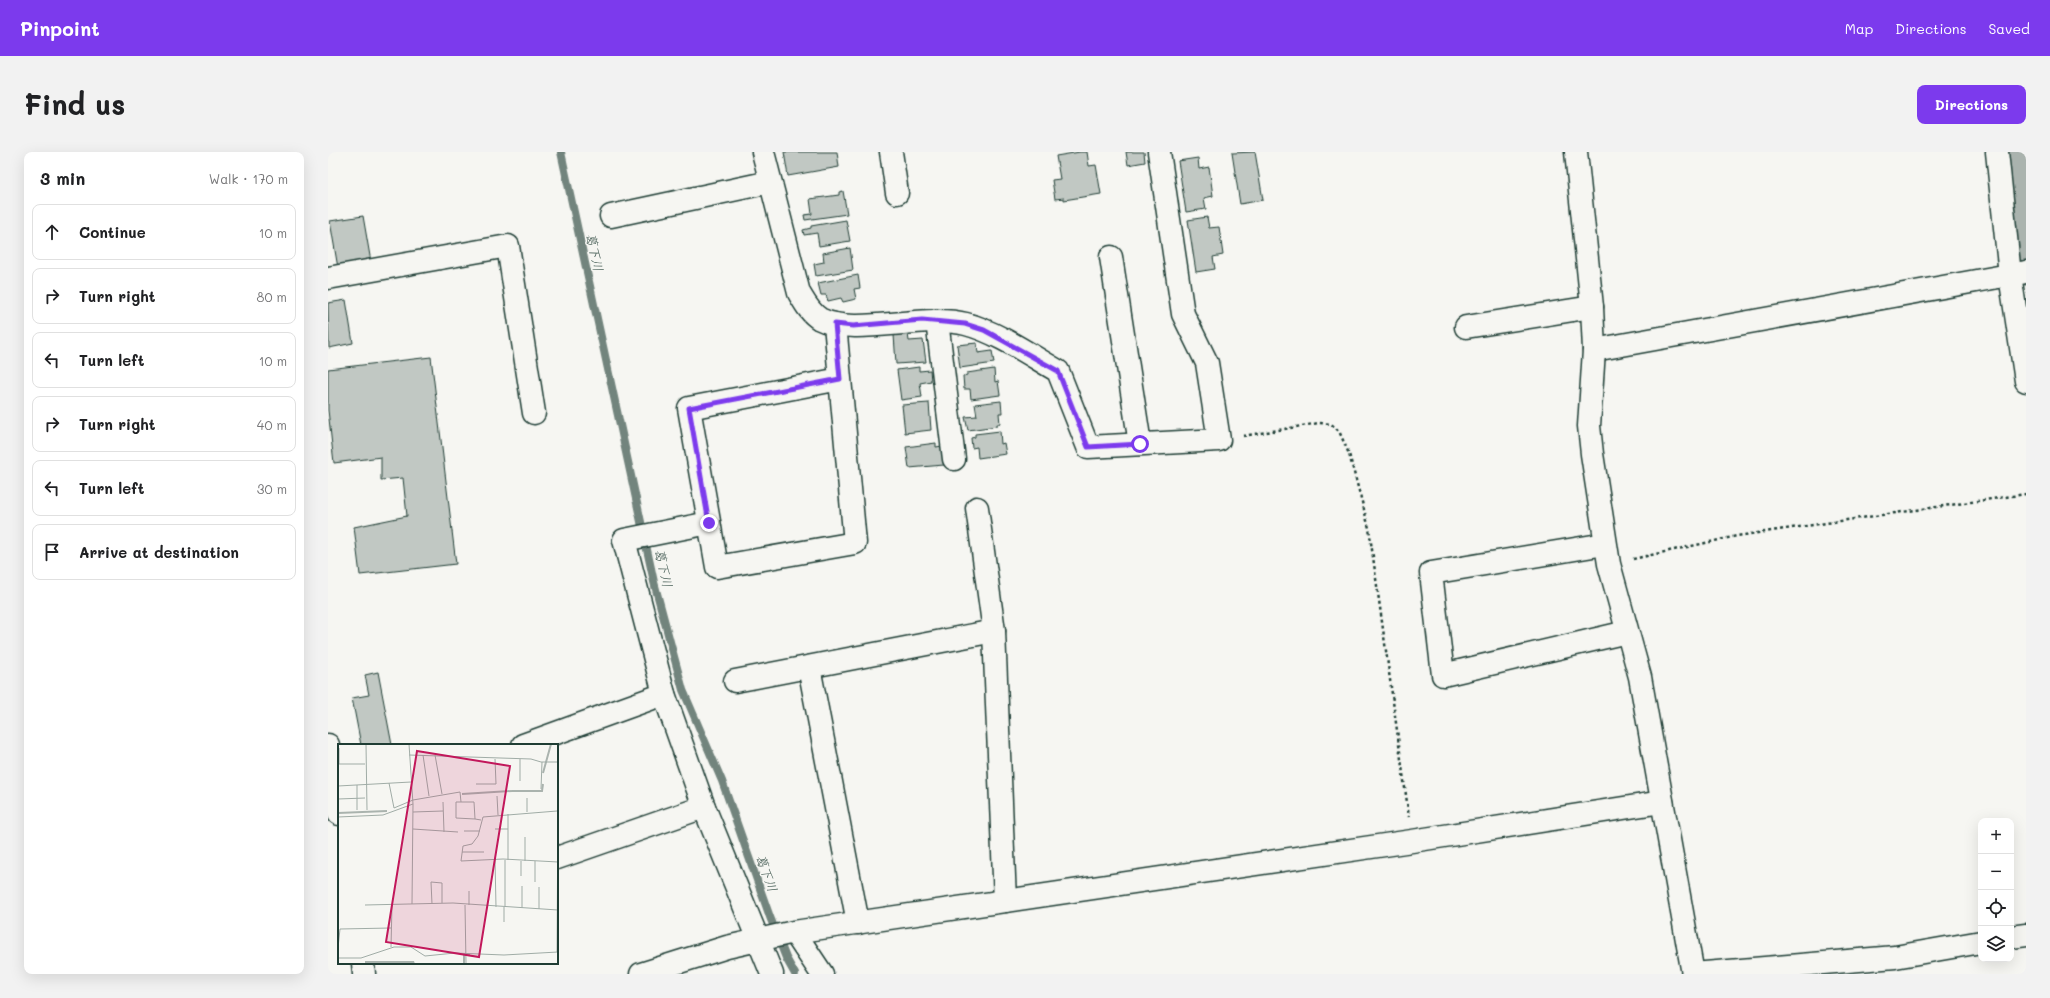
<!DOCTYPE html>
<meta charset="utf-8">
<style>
:root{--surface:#fff;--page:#f2f2f2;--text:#202124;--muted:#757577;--line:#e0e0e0;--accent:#7c3aed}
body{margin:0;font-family:Mali,"Klee One",sans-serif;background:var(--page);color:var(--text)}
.controls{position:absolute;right:12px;bottom:12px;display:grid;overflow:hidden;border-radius:8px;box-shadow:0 4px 16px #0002}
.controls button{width:36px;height:36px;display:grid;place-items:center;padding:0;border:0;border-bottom:1px solid var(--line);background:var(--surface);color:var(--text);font:20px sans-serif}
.stop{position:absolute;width:12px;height:12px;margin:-9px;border:3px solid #7c3aed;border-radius:50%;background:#fff}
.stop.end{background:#7c3aed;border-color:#fff;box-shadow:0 1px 4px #0008}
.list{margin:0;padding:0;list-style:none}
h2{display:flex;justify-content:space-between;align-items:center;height:52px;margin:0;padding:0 16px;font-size:17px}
h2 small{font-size:13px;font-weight:400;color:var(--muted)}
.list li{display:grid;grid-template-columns:26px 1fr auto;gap:12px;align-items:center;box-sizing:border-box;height:56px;margin:0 8px 8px;padding:0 8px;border:1px solid var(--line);border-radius:8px}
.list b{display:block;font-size:15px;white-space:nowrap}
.list em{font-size:13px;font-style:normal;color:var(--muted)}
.icon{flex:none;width:22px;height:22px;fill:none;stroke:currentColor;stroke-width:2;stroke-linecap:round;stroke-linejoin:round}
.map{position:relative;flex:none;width:1698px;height:822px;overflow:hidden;border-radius:8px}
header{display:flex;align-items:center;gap:24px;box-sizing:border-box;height:56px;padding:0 20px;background:var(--accent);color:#fff}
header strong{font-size:19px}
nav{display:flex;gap:22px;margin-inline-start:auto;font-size:14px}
.intro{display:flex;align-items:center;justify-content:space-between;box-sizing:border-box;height:96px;padding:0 24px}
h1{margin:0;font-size:28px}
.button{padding:10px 18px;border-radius:8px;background:var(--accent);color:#fff;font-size:14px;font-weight:700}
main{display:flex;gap:24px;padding:0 24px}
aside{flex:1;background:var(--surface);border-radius:8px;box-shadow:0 4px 16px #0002}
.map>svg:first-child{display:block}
</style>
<header>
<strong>Pinpoint</strong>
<nav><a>Map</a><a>Directions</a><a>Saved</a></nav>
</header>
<div class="intro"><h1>Find us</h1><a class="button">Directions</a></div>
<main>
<aside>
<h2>3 min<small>Walk · 170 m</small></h2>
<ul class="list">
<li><svg class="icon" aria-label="ahead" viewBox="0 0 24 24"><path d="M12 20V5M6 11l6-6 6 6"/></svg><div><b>Continue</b></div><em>10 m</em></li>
<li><svg class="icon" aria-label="right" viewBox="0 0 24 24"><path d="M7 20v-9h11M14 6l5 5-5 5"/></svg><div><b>Turn right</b></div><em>80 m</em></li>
<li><svg class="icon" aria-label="left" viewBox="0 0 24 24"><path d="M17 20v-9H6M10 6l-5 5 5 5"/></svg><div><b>Turn left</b></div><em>10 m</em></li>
<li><svg class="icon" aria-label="right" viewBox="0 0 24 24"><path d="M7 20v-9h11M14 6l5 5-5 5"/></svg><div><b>Turn right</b></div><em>40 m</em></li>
<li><svg class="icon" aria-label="left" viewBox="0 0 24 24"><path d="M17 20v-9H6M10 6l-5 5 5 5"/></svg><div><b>Turn left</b></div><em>30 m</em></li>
<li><svg class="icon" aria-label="arrive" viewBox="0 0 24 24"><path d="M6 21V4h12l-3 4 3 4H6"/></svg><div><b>Arrive at destination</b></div></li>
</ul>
</aside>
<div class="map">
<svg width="1698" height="822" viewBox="0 0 1698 822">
<rect width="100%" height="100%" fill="#f6f6f2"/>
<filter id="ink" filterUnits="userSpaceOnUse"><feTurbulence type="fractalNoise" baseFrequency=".025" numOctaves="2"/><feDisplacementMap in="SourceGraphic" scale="8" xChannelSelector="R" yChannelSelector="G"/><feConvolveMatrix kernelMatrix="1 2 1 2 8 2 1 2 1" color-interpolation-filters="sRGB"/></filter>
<g filter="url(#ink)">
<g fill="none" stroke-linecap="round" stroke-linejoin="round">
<path stroke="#72847d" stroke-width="8" d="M233 0 326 430 355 538 394 629 442 765 458 806 467 822"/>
<path stroke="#aab3ae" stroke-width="46" d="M1684 0 1698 111"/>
</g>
<g fill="#c1c8c3" stroke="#1f3d34">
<path d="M456 0H509L511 15 460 24Z"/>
<path d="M752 0H759L761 14 768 13 773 42 736 48V46L727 47 724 28 732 27 728 4Z"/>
<path d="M798 0H816L817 10 800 13Z"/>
<path d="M927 0 935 48 912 52 904 1Z"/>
<path d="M870 6 871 17 881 15 885 44 876 46 878 57 858 60 850 9Z"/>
<path d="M515 39 519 62 477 68 476 63 484 62 482 47 511 43V40Z"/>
<path d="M35 64 43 110 10 116 2 69Z"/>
<path d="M879 65 881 76 891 75 895 103 885 105 887 117 868 120 860 68Z"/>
<path d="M518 68 522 89 491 94 489 81 476 83 475 78 483 76V74Z"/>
<path d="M522 96 525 118 488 124 486 112 496 110 495 101Z"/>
<path d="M530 123 532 136 526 137 528 147 515 150 513 146 500 149 498 143H493L490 131Z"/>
<path d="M18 148 25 191 1 196 0 151Z"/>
<path d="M580 182 581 189 595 188 598 210 568 212 566 183Z"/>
<path d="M649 191 650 201 664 199 666 211 632 216 629 193Z"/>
<path d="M103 205 128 412 32 423 26 375 79 364 75 326 53 328V305L6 311 0 258V217Z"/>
<path d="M591 215V219L602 218 603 229 592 231 594 245 573 248 569 218Z"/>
<path d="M666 217 667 230 670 229 672 243 643 247 642 237H636L635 224 639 223V221Z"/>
<path d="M673 249 674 261H671L672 272H669V274L640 278 637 265 649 264 647 252Z"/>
<path d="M601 251 603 278 577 281 574 253Z"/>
<path d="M672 279 673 292 676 291 678 302 650 306 649 295 644 296 643 286 647 285V282Z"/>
<path d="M608 291V295L614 294 616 313 581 316 578 295Z"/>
<path d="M50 520 64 593H33L24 546 41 543 37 523Z"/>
</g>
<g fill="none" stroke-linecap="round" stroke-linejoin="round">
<defs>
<g id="minor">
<path d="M435 0 471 141C477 151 482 161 492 167 527 185 595 161 638 172 669 180 702 203 730 219L760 295 891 288 879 211 855 162 831 0"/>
<path d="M563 0 569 41"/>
<path d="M1248 0 1264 155 1266 198 1261 274 1264 302 1281 412 1312 525 1365 822"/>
<path d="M1669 0 1682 123 1698 229"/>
<path d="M283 64 442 30"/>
<path d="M783 105 812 292"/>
<path d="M0 126 180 94 206 261"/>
<path d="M609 169 626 307"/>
<path d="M507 172 527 391 389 415 361 256 512 227"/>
<path d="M1138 175 1264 155"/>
<path d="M1266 198 1698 120"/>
<path d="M649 356 666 479 677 749"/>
<path d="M381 371 296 388 336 542 376 655 444 822"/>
<path d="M1277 392 1103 421 1115 523 1299 480"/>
<path d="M481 515 530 771"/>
<path d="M407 529 666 479"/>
<path d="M0 593 11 662"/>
<path d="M195 593 336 542"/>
<path d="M229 706 376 655"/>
<path d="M466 780 494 822"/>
<path d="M1683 785 1698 783"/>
<path d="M35 811 36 822"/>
<path d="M313 822 399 795 466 780 1084 689 1334 650"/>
<path d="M1365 822 1567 805 1653 790"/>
</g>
</defs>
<use href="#minor" stroke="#1f3d34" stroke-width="25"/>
<g stroke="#1f3d34" stroke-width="2.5" stroke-dasharray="3 3" stroke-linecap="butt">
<path d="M915 284 991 271 1003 272 1011 279 1021 302 1041 376 1081 665"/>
<path d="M1305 407 1409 384 1698 342"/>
</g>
<use href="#minor" stroke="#f6f6f2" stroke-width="22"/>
</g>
</g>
<g fill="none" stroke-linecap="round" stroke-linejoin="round" filter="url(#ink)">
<path stroke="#7c3aed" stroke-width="5" d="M381 371 361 256 512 227 507 172 525 174 594 168 637 172 656 178 730 219 760 295 812 292"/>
</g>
<g text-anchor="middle" stroke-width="3" stroke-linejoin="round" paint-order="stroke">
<g font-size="13" font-style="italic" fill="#425a52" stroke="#f6f6f2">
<text transform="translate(267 100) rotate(78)" y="5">葛下川</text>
<text transform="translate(336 416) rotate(77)" y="5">葛下川</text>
<text transform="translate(439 721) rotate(70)" y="5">葛下川</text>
</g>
</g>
<g transform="translate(10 592)">
<rect width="220" height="220" fill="#f6f6f2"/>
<path d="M27 217H76L77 220H27Z" fill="#aab3ae"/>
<path fill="none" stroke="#aab3ae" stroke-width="2" d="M205 29 213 0M174 47H204L205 40M124 50 174 47M0 69 49 67M126 220V211H132"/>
<path fill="none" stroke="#a0aca6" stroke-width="1" d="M28 0 29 66M71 0 75 60 74 160M1 4V20M71 11 193 15 203 18H220M85 11 91 52M97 11 104 50M182 15V37M0 20H27M51 39 56 64 75 56 122 48 123 58M138 40H158L157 15M19 41V66M0 42 73 38M203 45 204 18M159 52 160 71M189 54V68M0 55 27 54M105 58 106 88M219 67 145 73 140 92 134 100 125 102 123 117 165 115 220 118M75 68 105 67M0 73 45 71 75 60M137 75 136 58H118V74L137 75 143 76M75 85 120 88M157 85H170M126 87H142M124 108H146M157 115 158 163M167 116V163M170 116V70M183 117V132M187 117V93M197 117V138M184 142V164M201 143V165M131 147V161M94 160 93 138 104 139V159M27 161 115 159 220 166M127 161 128 220M166 163V178M53 203 54 161M0 204 2 185 53 184M219 208 220 55M0 214H23L56 203H73L87 212 117 209 166 211 220 208"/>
<path fill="#c2185b" fill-opacity="0.15" stroke="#c2185b" stroke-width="2" d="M79 7 172 22 141 213 48 198Z"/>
<rect width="220" height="220" fill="none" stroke="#1f3d34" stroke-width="2"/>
</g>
</svg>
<div class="controls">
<button>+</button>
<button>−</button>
<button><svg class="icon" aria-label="locate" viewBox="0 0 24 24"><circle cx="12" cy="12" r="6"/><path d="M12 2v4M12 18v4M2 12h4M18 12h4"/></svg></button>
<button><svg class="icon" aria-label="layers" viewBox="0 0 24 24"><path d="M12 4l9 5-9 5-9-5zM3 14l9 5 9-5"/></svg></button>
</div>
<div class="stop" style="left:812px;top:292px"></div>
<div class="stop end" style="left:381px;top:371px"></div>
</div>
</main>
